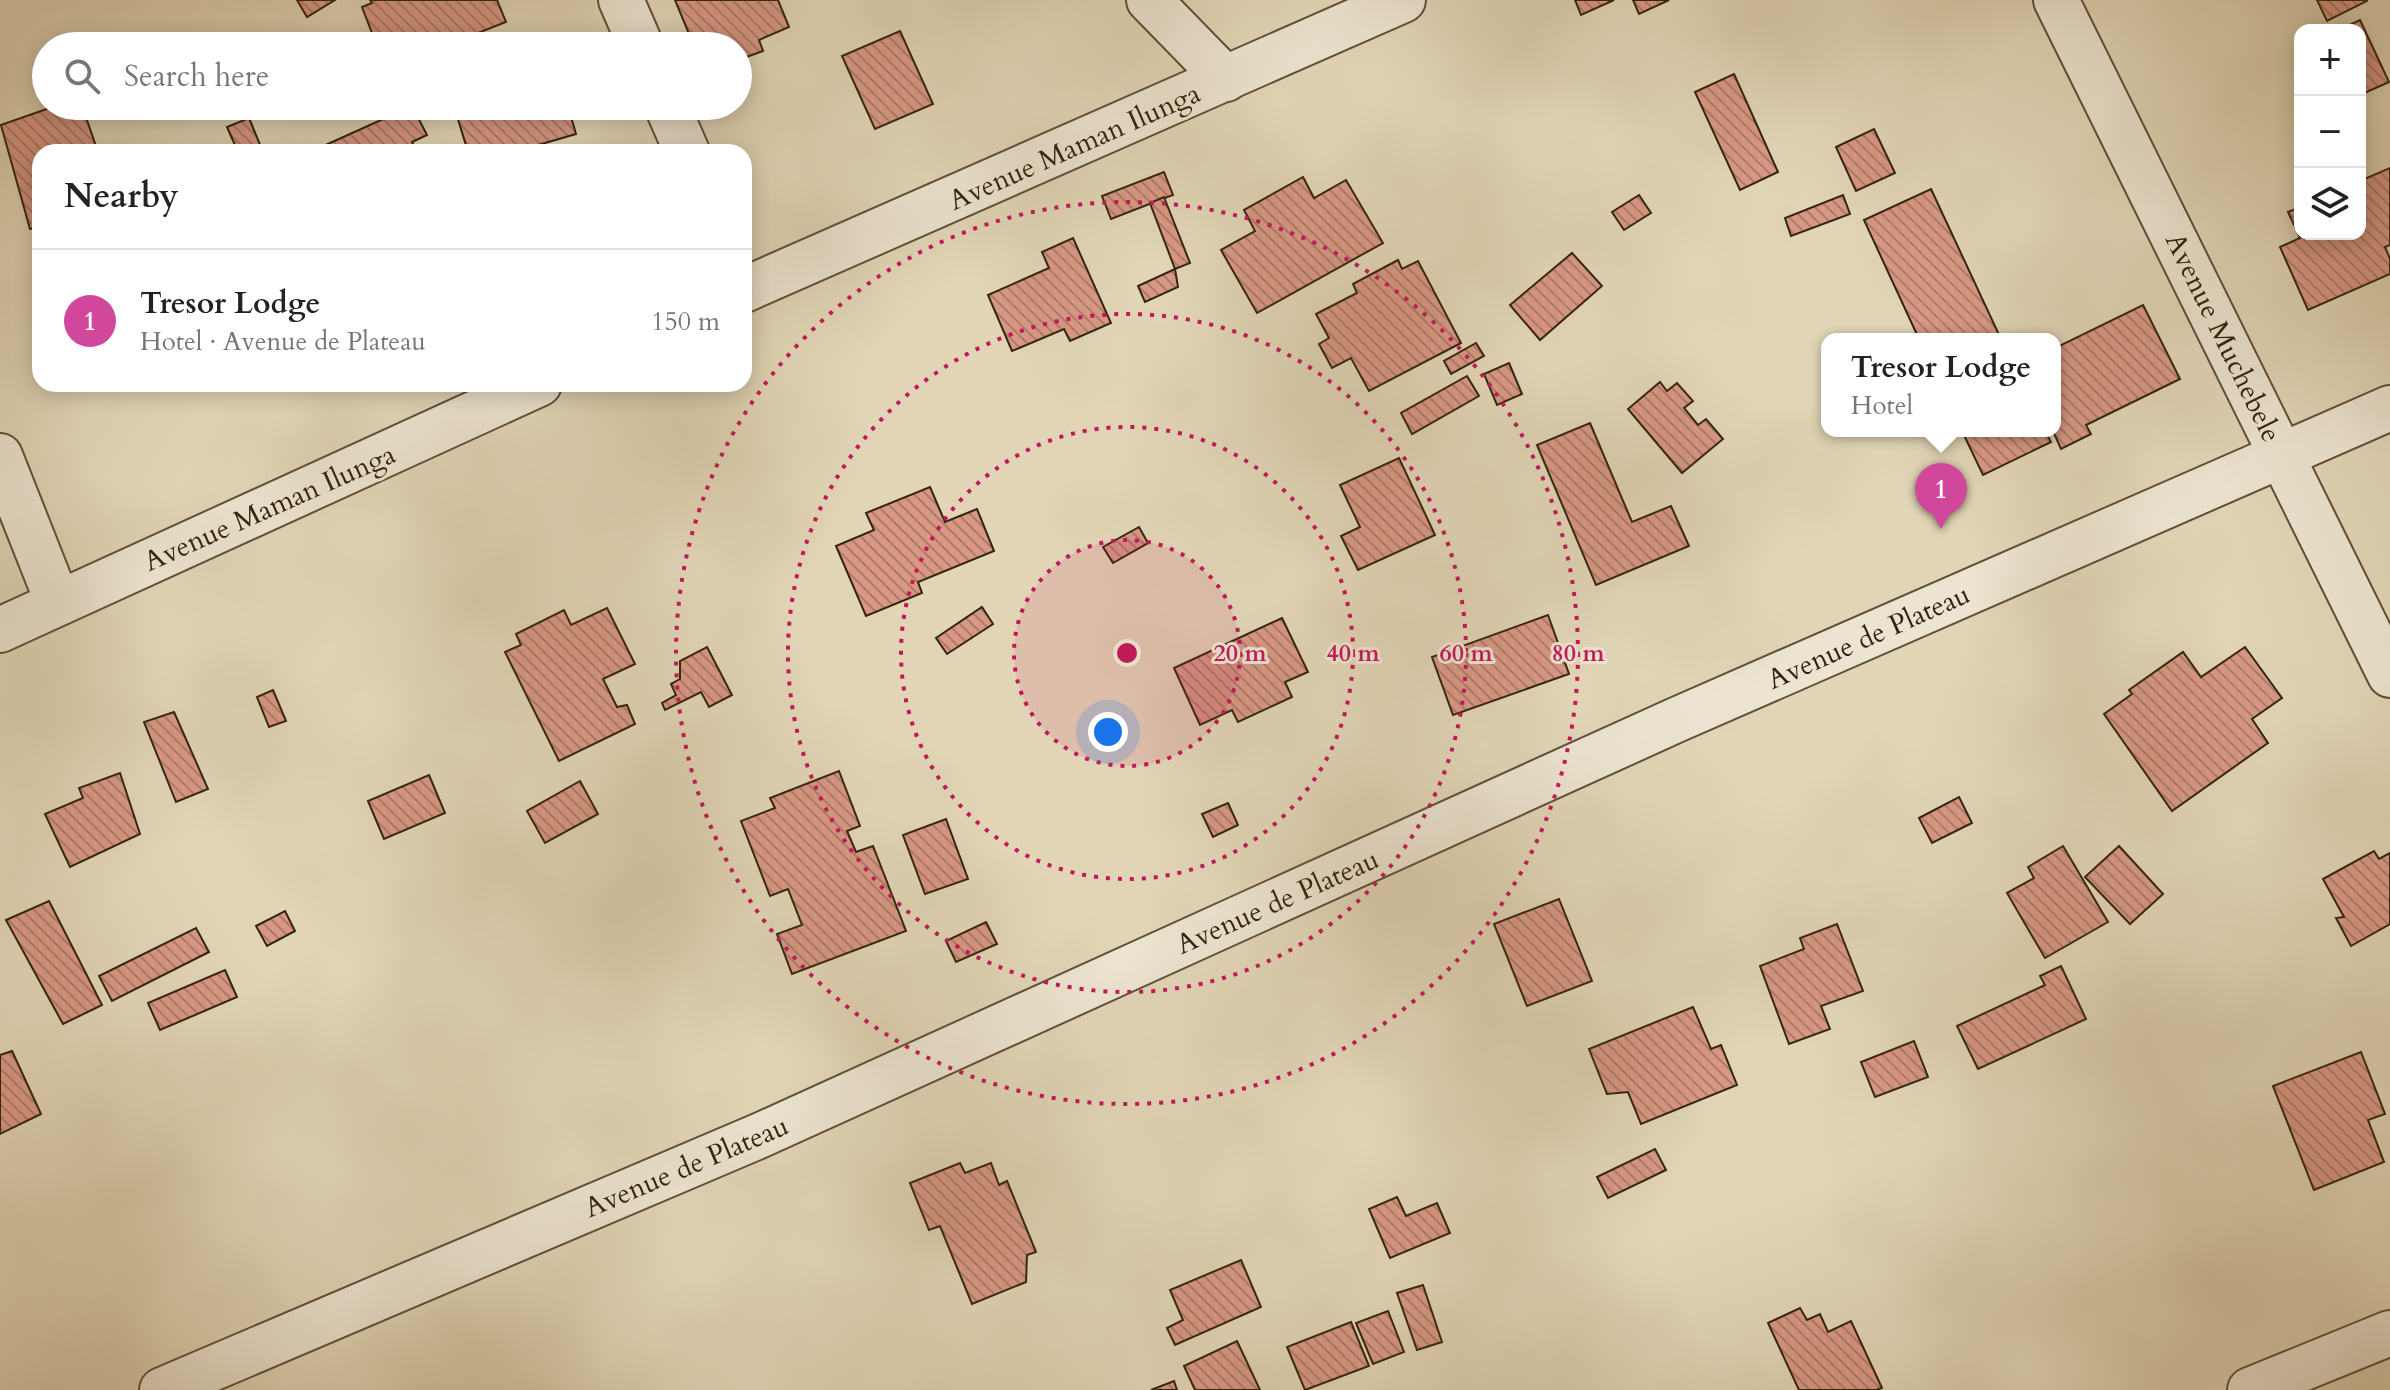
<!DOCTYPE html>
<meta charset="utf-8">
<style>
:root{--surface:#fff;--page:#f6f6f6;--text:#222;--muted:#767676;--line:#e0e0e0;--accent:#7c3aed}
body{margin:0;font-family:Cardo,serif;background:var(--page);color:var(--text)}
.controls{position:absolute;right:24px;top:24px;display:grid;overflow:hidden;border-radius:16px;box-shadow:0 4px 20px #0003}
.controls button{width:72px;height:72px;display:grid;place-items:center;padding:0;border:0;border-bottom:2px solid var(--line);background:var(--surface);color:var(--text);font:40px sans-serif}
.you{position:absolute;left:1108px;top:732px;width:28px;height:28px;margin:-20px;border:6px solid #fff;border-radius:50%;background:#1a73e8;box-shadow:0 0 0 12px #1a73e833}
.badge{display:grid;place-items:center;width:52px;height:52px;border-radius:50%;background:var(--accent);color:#fff;font-size:26px;font-weight:700}
.pin{position:absolute;translate:-50% -66px;filter:drop-shadow(0 2px 4px #0008)}
.pin::after{content:'';position:absolute;top:42px;width:28px;height:24px;background:inherit;clip-path:polygon(0 0,100% 0,50% 100%)}
.popup{position:absolute;left:1821px;top:333px;width:240px;height:104px;box-sizing:border-box;display:grid;place-content:center;border-radius:16px;background:var(--surface);filter:drop-shadow(0 2px 6px #0005);font-size:26px;white-space:nowrap;color:var(--muted)}
.popup b{font-size:30px;color:var(--text)}
.popup::after{content:'';position:absolute;left:50%;top:100%;margin-left:-16px;border:16px solid transparent;border-top-color:var(--surface)}
.list{margin:0;padding:0;list-style:none}
h2{display:flex;justify-content:space-between;align-items:center;height:104px;margin:0;padding:0 32px;font-size:34px}
h2 small{font-size:26px;font-weight:400;color:var(--muted)}
.list li{display:grid;grid-template-columns:52px 1fr auto;gap:24px;align-items:center;box-sizing:border-box;height:144px;padding:0 32px;border-top:2px solid var(--line)}
.list b{display:block;font-size:30px;white-space:nowrap}
.list p{margin:0;font-size:26px;white-space:nowrap;color:var(--muted)}
.list em{font-size:26px;font-style:normal;color:var(--muted)}
.icon{flex:none;width:44px;height:44px;fill:none;stroke:currentColor;stroke-width:2;stroke-linecap:round;stroke-linejoin:round}
.map{position:relative;flex:none;width:2390px;height:1390px;overflow:hidden}
.search{position:absolute;background:var(--surface);box-shadow:0 4px 20px #0003;left:32px;top:32px;width:720px;height:88px;display:flex;align-items:center;gap:20px;box-sizing:border-box;padding:0 28px;border-radius:44px;color:var(--muted);font-size:30px}
.panel{position:absolute;background:var(--surface);box-shadow:0 4px 20px #0003;left:32px;top:144px;width:720px;height:248px;border-radius:24px}
.map>svg:first-child{display:block}
</style>
<div class="map">
<svg width="2390" height="1390" viewBox="0 0 2390 1390">
<defs>
<pattern id="building-back-hatch" width="6" height="6" patternUnits="userSpaceOnUse" patternTransform="scale(2)"><rect width="6" height="6" fill="#d89884"/><path d="M-1 5l2 2M0 0l6 6M5-1l2 2" fill="none" stroke="#b07c6a"/></pattern>
</defs>
<rect width="100%" height="100%" fill="#e1d5b6"/>
<filter id="stains"><feTurbulence type="fractalNoise" baseFrequency=".0025" numOctaves="4"/><feColorMatrix values="0 0 0 0 .2 0 0 0 0 .09 0 0 0 0 .02 0 0 0 .5 -.17"/></filter>
<radialGradient id="worn" r=".72"><stop offset=".6" stop-color="#630" stop-opacity="0"/><stop offset="1" stop-color="#630" stop-opacity=".3"/></radialGradient>
<g fill="url(#building-back-hatch)" stroke="#34240f" stroke-width="2">
<path d="M297 0H335L307 17Z"/>
<path d="M370 0H497L506 22 445 46H377L362 7 372 3Z"/>
<path d="M675 0H778L789 27 759 40 763 51 738 60V46H694Z"/>
<path d="M1575 0H1614L1581 15Z"/>
<path d="M1633 0H1669L1639 14Z"/>
<path d="M2317 0H2367V1L2327 21Z"/>
<path d="M2360 20 2389 82 2360 95V30H2339Z"/>
<path d="M900 31 933 104 875 129 842 56Z"/>
<path d="M1734 74 1778 172 1740 190 1695 92Z"/>
<path d="M55 106H82L98 152H40V226L30 229 1 125Z"/>
<path d="M412 106 427 135 412 142 417 152H310Z"/>
<path d="M454 106H568L576 134 514 152H468Z"/>
<path d="M249 118 263 152H238L227 127Z"/>
<path d="M1874 129 1895 173 1856 191 1836 147Z"/>
<path d="M2390 168V245L2385 247 2390 259V274L2308 310 2280 247 2300 238 2288 212 2300 207V234H2360V181Z"/>
<path d="M1164 172 1173 195 1111 219 1102 196Z"/>
<path d="M1303 177 1314 198 1346 180 1383 243 1257 313 1221 250 1255 231 1244 210Z"/>
<path d="M1931 189 2001 339H1919L1864 220Z"/>
<path d="M1639 195 1651 213 1624 230 1612 212Z"/>
<path d="M1843 195 1850 214 1791 236 1785 218Z"/>
<path d="M1164 197 1190 263 1175 269 1150 203Z"/>
<path d="M1073 238 1111 323 1070 341 1064 329 1012 351 988 295 1049 268 1042 252Z"/>
<path d="M1572 253 1602 286 1540 340 1510 305Z"/>
<path d="M1398 260 1402 269 1418 261 1461 343 1369 391 1351 358 1332 368 1319 344 1329 338 1316 314 1357 293 1353 284Z"/>
<path d="M1175 269 1178 287 1145 302 1138 286Z"/>
<path d="M2143 305 2180 379 2086 425 2091 434 2061 449 2053 431H2055V348Z"/>
<path d="M1476 343 1484 356 1451 374 1444 361Z"/>
<path d="M1509 363 1522 394 1497 405 1484 374Z"/>
<path d="M1467 376 1479 396 1412 434 1401 413Z"/>
<path d="M1660 382 1667 391 1677 383 1693 401 1684 408 1698 425 1706 419 1723 439 1682 473 1628 409Z"/>
<path d="M1590 423 1632 522 1671 506 1689 546 1596 585 1537 445Z"/>
<path d="M1962 431H2045L2051 442 1983 475Z"/>
<path d="M1399 458 1435 535 1358 570 1341 536 1360 527 1340 485Z"/>
<path d="M930 487 945 522 977 509 994 551 918 582 922 593 866 616 836 546 874 530 866 513Z"/>
<path d="M1139 527 1148 543 1113 563 1103 547Z"/>
<path d="M982 607 993 624 947 654 936 638Z"/>
<path d="M607 608 635 664 603 679 617 707 627 705 635 724 559 761 505 652 521 645 516 634 564 610 571 625Z"/>
<path d="M1548 615 1569 674 1453 715 1432 657Z"/>
<path d="M1282 618 1308 672 1285 682 1292 697 1238 722 1232 710 1200 725 1174 668Z"/>
<path d="M707 647 732 695 709 707 701 692 665 710 662 703 676 695 671 684 680 679V661Z"/>
<path d="M2245 647 2282 698 2252 719 2268 743 2172 811 2104 714 2132 694 2129 690 2183 652 2201 677Z"/>
<path d="M273 690 286 721 269 727 257 697Z"/>
<path d="M174 712 208 789 176 802 144 722Z"/>
<path d="M839 771 860 826 847 831 856 852 873 846 906 931 792 974 777 934 802 925 788 889 770 896 741 821 775 808 770 798Z"/>
<path d="M120 773 140 834 70 867 45 814 83 798 79 788Z"/>
<path d="M429 775 445 813 384 839 368 801Z"/>
<path d="M580 781 598 814 545 843 527 811Z"/>
<path d="M1959 797 1972 823 1932 843 1919 818Z"/>
<path d="M1228 803 1238 825 1213 837 1202 814Z"/>
<path d="M946 819 968 879 925 894 903 835Z"/>
<path d="M2063 846 2108 922 2045 958 2007 893 2034 878 2028 867Z"/>
<path d="M2119 846 2163 894 2130 924 2085 877Z"/>
<path d="M2374 851 2379 859 2390 853V924L2351 946 2336 918 2344 917 2323 879Z"/>
<path d="M1559 899 1592 981 1527 1006 1494 924Z"/>
<path d="M49 901 102 1005 63 1024 6 920Z"/>
<path d="M285 911 295 931 267 946 256 926Z"/>
<path d="M986 922 997 944 956 962 946 941Z"/>
<path d="M1837 924 1863 991 1821 1006 1830 1029 1789 1044 1760 966 1804 949 1800 938Z"/>
<path d="M196 928 209 952 112 1001 99 976Z"/>
<path d="M2061 966 2086 1019 1978 1069 1957 1026 2045 985 2040 976Z"/>
<path d="M225 970 237 997 160 1030 148 1003Z"/>
<path d="M1693 1007 1711 1049 1721 1045 1737 1085 1641 1124 1628 1092 1607 1094 1589 1049Z"/>
<path d="M1914 1041 1928 1077 1875 1097 1861 1062Z"/>
<path d="M12 1051 41 1114 0 1134V1055Z"/>
<path d="M2361 1052 2385 1114 2368 1120 2384 1162 2314 1190 2273 1086Z"/>
<path d="M1655 1149 1666 1170 1608 1198 1597 1177Z"/>
<path d="M960 1163 965 1173 991 1163 999 1185 1007 1181 1036 1252 1027 1255 1026 1282 972 1304 940 1226 929 1230 910 1183Z"/>
<path d="M1397 1197 1406 1216 1437 1203 1450 1233 1390 1258 1369 1209Z"/>
<path d="M1241 1260 1261 1307 1175 1345 1167 1328 1183 1320 1170 1290Z"/>
<path d="M1423 1285 1442 1342 1417 1350 1397 1293Z"/>
<path d="M1800 1308 1807 1320 1820 1314 1828 1332 1851 1321 1882 1388 1876 1390H1799L1768 1323Z"/>
<path d="M1388 1311 1404 1352 1373 1364 1356 1323Z"/>
<path d="M1351 1322 1369 1366 1305 1390 1287 1347Z"/>
<path d="M1237 1341 1260 1390H1195L1184 1366Z"/>
<path d="M1174 1381 1177 1390H1151Z"/>
</g>
<g fill="none" stroke-linecap="round" stroke-linejoin="round">
<defs>
<g id="minor">
<path d="M621 0 641 46"/>
<path d="M1149 0 1226 79"/>
<path d="M2056 0 2390 675"/>
<path d="M667 106 687 152"/>
<path d="M744 290 1403 0"/>
<path d="M0 456 58 603"/>
<path d="M0 630 539 384"/>
<path d="M162 1390 761 1135 1676 720 2390 408"/>
<path d="M2250 1390 2390 1333"/>
</g>
</defs>
<use href="#minor" stroke="#5f5039" stroke-width="48"/>
<use href="#minor" stroke="#ece4d0" stroke-width="44"/>
</g>
<circle cx="1127" cy="653" r="113" fill="#c2185b" fill-opacity=".12"/>
<g fill="none" stroke="#c2185b" stroke-width="4" stroke-dasharray="4 8">
<circle cx="1127" cy="653" r="113"/>
<circle cx="1127" cy="653" r="226"/>
<circle cx="1127" cy="653" r="339"/>
<circle cx="1127" cy="653" r="451"/>
</g>
<g text-anchor="middle" stroke-width="6" stroke-linejoin="round" paint-order="stroke">
<g font-size="28" fill="#34240f" stroke="#ece4d0">
<text transform="translate(1074 146) rotate(-24)" y="10">Avenue Maman Ilunga</text>
<text transform="translate(2224 337) rotate(64)" y="10">Avenue Muchebele</text>
<text transform="translate(269 507) rotate(-24)" y="10">Avenue Maman Ilunga</text>
<text transform="translate(1868 636) rotate(-24)" y="10">Avenue de Plateau</text>
<text transform="translate(1277 901) rotate(-24)" y="10">Avenue de Plateau</text>
<text transform="translate(686 1166) rotate(-23)" y="10">Avenue de Plateau</text>
</g>
</g>
<circle cx="1127" cy="653" r="12" fill="#c2185b" stroke="#ece4d0" stroke-width="4"/>
<g font-size="24" text-anchor="middle" font-weight="bold" fill="#c2185b" stroke="#ece4d0" stroke-width="6" stroke-linejoin="round" paint-order="stroke">
<text x="1240" y="661">20 m</text>
<text x="1353" y="661">40 m</text>
<text x="1466" y="661">60 m</text>
<text x="1578" y="661">80 m</text>
</g>
<rect width="100%" height="100%" filter="url(#stains)"/>
<rect width="100%" height="100%" fill="url(#worn)"/>
</svg>
<div class="controls">
<button>+</button>
<button>−</button>
<button><svg class="icon" aria-label="layers" viewBox="0 0 24 24"><path d="M12 4l9 5-9 5-9-5zM3 14l9 5 9-5"/></svg></button>
</div>
<div class="you"></div>
<div class="pin badge" style="left:1941px;top:529px;background:#d1479c">1</div>
<div class="popup"><b>Tresor Lodge</b>Hotel</div>
<div class="search"><svg class="icon" aria-label="search" viewBox="0 0 24 24"><circle cx="10" cy="10" r="6"/><path d="M15 15l6 6"/></svg>Search here</div>
<section class="panel">
<h2>Nearby<small></small></h2>
<ul class="list">
<li><span class="badge" style="background:#d1479c">1</span><div><b>Tresor Lodge</b><p>Hotel · Avenue de Plateau</p></div><em>150 m</em></li>
</ul>
</section>
</div>
